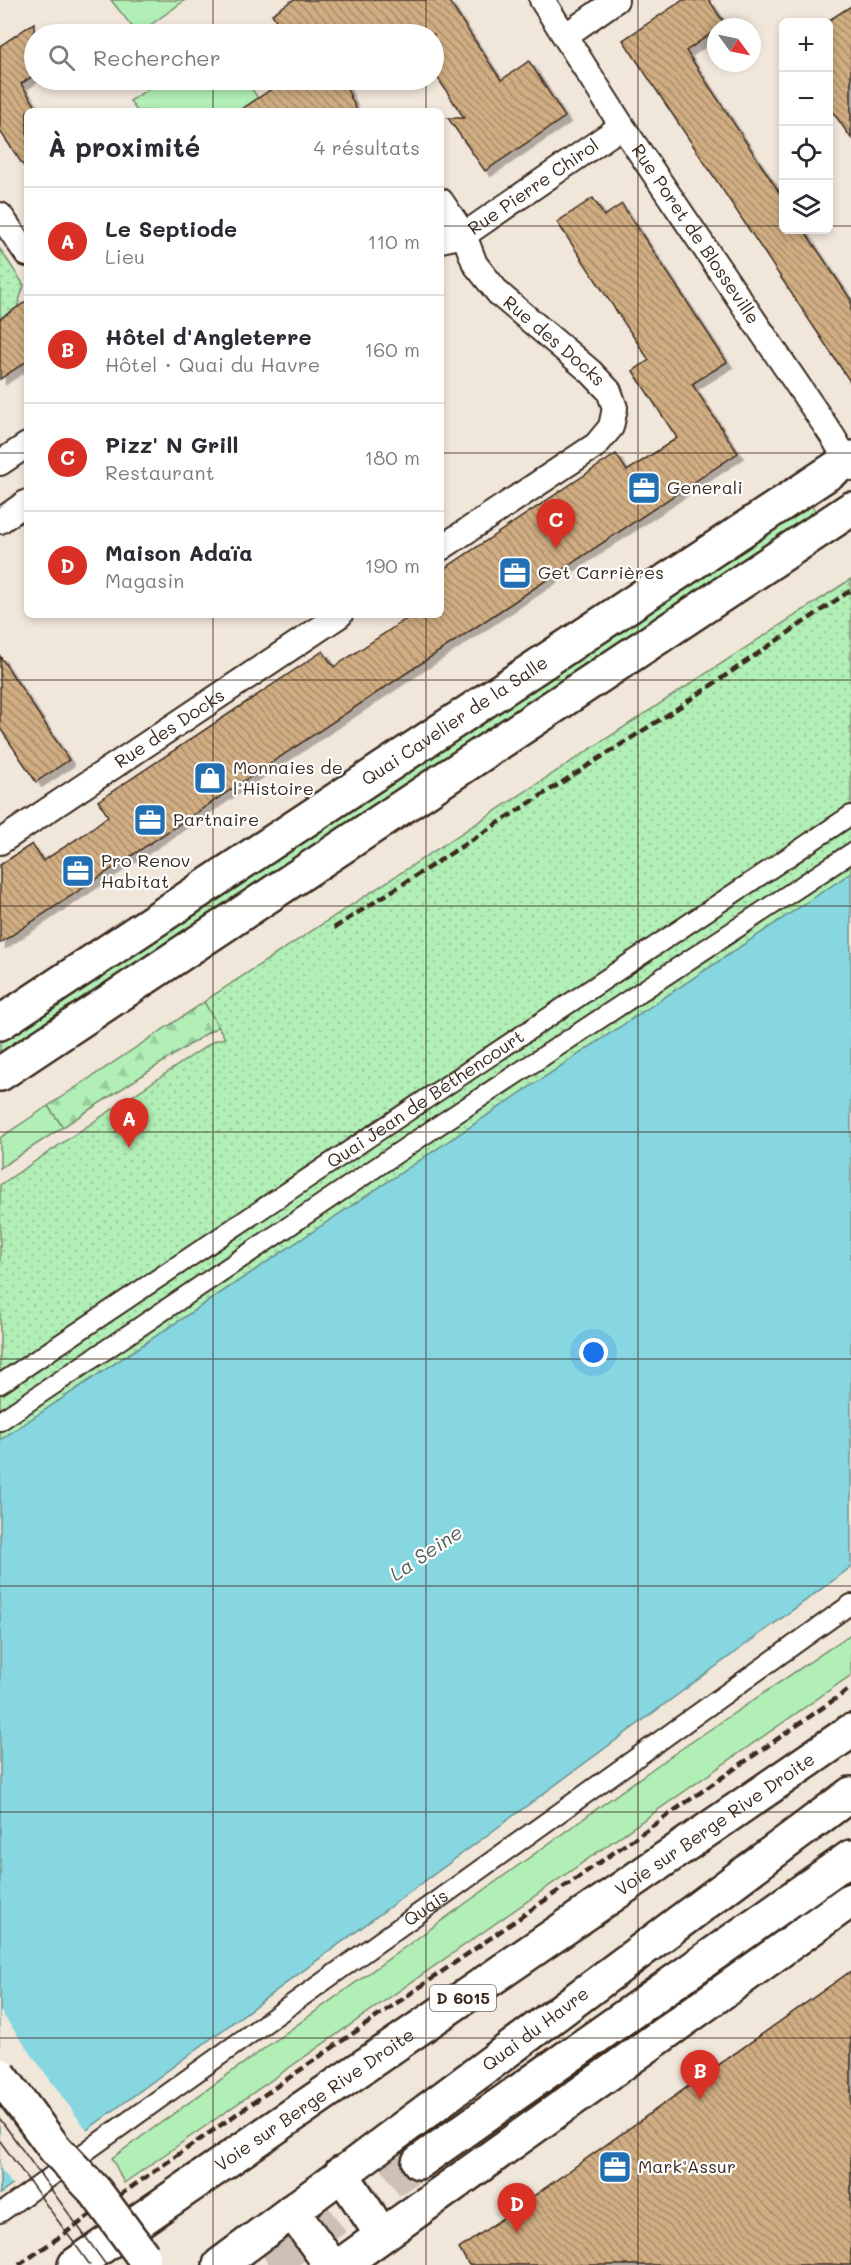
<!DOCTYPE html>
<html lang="fr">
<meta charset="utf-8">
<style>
:root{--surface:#fff;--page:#f2f2f3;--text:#2b2b33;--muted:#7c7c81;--line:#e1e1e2;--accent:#d93025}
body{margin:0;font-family:Mali,sans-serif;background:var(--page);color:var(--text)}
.controls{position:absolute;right:18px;top:18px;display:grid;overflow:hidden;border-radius:9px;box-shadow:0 3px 9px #0003}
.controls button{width:54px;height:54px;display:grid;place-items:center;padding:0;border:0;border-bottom:2px solid var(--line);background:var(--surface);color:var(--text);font:30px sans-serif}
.compass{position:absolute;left:707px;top:18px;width:54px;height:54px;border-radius:50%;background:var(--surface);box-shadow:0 3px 9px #0003;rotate:123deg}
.you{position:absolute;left:594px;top:1353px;width:21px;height:21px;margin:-15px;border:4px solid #fff;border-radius:50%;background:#1a73e8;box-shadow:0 0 0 9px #1a73e833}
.badge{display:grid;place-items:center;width:39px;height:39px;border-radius:50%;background:var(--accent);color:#fff;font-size:20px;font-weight:700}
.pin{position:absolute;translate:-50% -50px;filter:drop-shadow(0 2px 3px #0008)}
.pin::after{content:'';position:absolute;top:32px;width:21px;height:18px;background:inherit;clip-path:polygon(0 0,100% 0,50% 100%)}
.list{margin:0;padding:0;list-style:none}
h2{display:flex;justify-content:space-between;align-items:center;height:78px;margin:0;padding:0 24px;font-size:26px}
h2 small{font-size:20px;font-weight:400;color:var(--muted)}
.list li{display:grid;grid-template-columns:39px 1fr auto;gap:18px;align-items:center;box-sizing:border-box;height:108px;padding:0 24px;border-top:2px solid var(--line)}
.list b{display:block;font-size:22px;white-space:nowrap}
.list p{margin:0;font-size:20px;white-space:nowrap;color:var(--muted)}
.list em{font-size:20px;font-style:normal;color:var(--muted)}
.icon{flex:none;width:33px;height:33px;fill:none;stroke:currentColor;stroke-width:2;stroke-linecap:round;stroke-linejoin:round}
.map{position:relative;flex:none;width:851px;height:2265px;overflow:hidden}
.search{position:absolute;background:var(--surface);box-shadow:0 3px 9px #0003;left:24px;top:24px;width:420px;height:66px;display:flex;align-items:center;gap:15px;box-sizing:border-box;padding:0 21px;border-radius:33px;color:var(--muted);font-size:22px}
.panel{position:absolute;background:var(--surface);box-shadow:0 3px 9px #0003;left:24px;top:108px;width:420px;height:510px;border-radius:9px}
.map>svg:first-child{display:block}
</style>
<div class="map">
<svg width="851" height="2265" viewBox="0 0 851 2265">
<defs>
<pattern id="forest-firs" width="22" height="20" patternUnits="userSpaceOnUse" patternTransform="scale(1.5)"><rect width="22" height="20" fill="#b1efb6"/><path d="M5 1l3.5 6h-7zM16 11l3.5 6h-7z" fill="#99cd9c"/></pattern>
<pattern id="park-dots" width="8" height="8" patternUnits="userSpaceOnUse" patternTransform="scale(1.5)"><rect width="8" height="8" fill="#b1efb6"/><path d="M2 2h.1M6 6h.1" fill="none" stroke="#99cd9c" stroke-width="1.8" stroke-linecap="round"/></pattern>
<pattern id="building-back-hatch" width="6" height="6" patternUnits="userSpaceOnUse" patternTransform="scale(1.5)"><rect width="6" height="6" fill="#d0ad82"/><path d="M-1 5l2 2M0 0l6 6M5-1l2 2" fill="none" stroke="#aa8d6a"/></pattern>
<filter id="shadow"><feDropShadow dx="5.5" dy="5.5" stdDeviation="0" flood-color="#0004"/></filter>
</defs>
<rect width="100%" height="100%" fill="#f1e6da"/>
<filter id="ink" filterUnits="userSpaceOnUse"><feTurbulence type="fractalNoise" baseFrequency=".0167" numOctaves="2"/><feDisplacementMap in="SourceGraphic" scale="12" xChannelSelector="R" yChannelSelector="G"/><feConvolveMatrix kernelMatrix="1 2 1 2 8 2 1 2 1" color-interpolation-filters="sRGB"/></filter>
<g filter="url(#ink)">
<g fill="#b1efb6" stroke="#768c6a" stroke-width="1.5">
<path d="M111 0H185L138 34Z"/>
<path d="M162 80H246L258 98 239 111H137L130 101Z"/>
<path d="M811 504 816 513 0 1055V1042Z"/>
<path d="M48 1106 63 1127 0 1168V1138Z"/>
<path d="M851 1634V1675L124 2183 112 2158 662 1762Z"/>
</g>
<path fill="url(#forest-firs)" stroke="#768c6a" stroke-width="1.5" d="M287 947 298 964 258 1007 212 1030 63 1127 48 1106Z"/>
<g fill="url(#park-dots)" stroke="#768c6a" stroke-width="1.5">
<path d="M0 249 24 285 17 308 0 319Z"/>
<path d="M851 579V873L0 1440V1185L214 1041 225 1038 204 1002 212 996Z"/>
</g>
<path fill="#87d7e0" stroke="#699292" stroke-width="1.5" d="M851 873V1567L0 2194V1440Z"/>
<path fill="#f1e6da" d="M0 2011 88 2132 14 2187 0 2168Z"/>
<g fill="url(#building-back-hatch)" stroke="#3b2a1e" stroke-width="1.5" filter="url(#shadow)">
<path d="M293 0H448L501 80 529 61 565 117 485 171 448 118H464L434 72V34H265L279 25 272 14Z"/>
<path d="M683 0H709L725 24 716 27V30L686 51 783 198V230H804L851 300V383L623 40Z"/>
<path d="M851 6V138L828 105V22H826Z"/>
<path d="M34 23V75L21 84 39 111H27V171L0 131V46Z"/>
<path d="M285 80H343L357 111H239Z"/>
<path d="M593 198 604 216 622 204 727 362 692 384 738 453 0 943V865L32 844 43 861 83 835 108 816 98 801 323 651 334 667 412 615H441V571L616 454 627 471 677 438 633 371 649 360 557 222Z"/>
<path d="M27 301V361L0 379V319Z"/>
<path d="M0 656 69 760 36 782 0 728Z"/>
<path d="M851 1971V2265H469L459 2249Z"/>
</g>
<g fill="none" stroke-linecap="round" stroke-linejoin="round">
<path stroke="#cdc0b4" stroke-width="33" stroke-dasharray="33 16" stroke-linecap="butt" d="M269 2265 419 2162"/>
<defs>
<g id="pedestrian">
<path id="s1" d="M0 1384 851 815"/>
<path d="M0 1421 430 1131 851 853"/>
<path id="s2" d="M0 2213 851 1604"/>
</g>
<g id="minor">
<path id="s3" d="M542 0 622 126 833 437 851 468"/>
<path d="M565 36 616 0"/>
<path id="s4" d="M441 201 464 235 475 264 499 294 591 372 609 391 615 408 611 427 596 445 441 548"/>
<path d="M0 215 27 254"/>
<path id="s5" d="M441 240 464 235 622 126"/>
<path d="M0 463 27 445"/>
<path d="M0 521 27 502"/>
<path id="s6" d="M0 842 340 615"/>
</g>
<g id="secondary">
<path id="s7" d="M0 1023 851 458"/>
<path d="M0 1074 851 509"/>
</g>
<g id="primary">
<path d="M419 2162 851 1857"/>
<path d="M341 2173 382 2235"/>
<path d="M292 2211 331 2265"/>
<path id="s8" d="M75 2265 851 1731"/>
<path id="s9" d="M220 2265 851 1794"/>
<path d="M341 2265 851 1900"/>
</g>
</defs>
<use href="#pedestrian" stroke="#3b2a1e" stroke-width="22"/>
<use href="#minor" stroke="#3b2a1e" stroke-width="28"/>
<use href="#secondary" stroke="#3b2a1e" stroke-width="38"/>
<use href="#primary" stroke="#3b2a1e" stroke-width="38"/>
<use href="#pedestrian" stroke="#fff" stroke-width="18"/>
<use href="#minor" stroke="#fff" stroke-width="24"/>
<use href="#secondary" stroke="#fff" stroke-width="33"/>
<use href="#primary" stroke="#fff" stroke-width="33"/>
<g stroke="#3b2a1e" stroke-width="1.5">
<path d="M0 2119 106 2265"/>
<path d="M0 2141 90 2265"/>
</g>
<g stroke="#3b2a1e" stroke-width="4.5" stroke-dasharray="9 4.5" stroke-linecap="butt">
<path d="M334 928 675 710 851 590"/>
<path d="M19 2265 851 1688"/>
</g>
<defs>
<path id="secondary-bridge" d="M0 2075 55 2149 95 2191 143 2256"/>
</defs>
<use href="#secondary-bridge" stroke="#3b2a1e" stroke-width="38" stroke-linecap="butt"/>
<use href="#secondary-bridge" stroke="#fff" stroke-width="33"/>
</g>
</g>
<path fill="none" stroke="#3b2a1e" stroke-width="1.5" stroke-opacity="0.55" d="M213 0V34M426 0V34M638 0V2265M213 80V111M426 80V111M0 226H27M441 226H784M828 226H851M0 453H27M441 453H851M213 615V2265M426 615V2265M0 680H851M0 906H851M0 1132H851M0 1359H851M0 1586H851M0 1812H851M0 2038H851"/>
<defs>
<symbol id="office-square" viewBox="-11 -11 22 22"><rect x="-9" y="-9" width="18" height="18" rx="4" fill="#1f6fb2" stroke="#fff"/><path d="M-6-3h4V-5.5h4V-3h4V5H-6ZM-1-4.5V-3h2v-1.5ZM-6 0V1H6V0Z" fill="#fff"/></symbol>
<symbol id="shop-square" viewBox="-11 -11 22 22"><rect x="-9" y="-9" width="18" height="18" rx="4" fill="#1f6fb2" stroke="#fff"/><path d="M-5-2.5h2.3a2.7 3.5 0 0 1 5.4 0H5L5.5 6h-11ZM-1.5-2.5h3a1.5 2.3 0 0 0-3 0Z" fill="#fff"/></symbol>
</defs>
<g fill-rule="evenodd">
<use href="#office-square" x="625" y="469" width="38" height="38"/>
<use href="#office-square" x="496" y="554" width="38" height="38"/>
<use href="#shop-square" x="191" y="759" width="38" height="38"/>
<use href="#office-square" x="131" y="801" width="38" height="38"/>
<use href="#office-square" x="59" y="852" width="38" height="38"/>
<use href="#office-square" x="596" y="2148" width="38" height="38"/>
</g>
<g text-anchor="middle" stroke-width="4.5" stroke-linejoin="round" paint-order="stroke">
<rect fill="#fff" stroke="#766a62" stroke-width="1.5" x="430" y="1985" width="66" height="26" rx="4.5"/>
<g font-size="16" font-weight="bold" fill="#3b2a1e">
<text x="463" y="2004">D 6015</text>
</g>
<g font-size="18" fill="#3b2a1e" stroke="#fff">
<text dy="6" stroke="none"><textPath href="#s5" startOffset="108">Rue Pierre Chirol</textPath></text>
<text dy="6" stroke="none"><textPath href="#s3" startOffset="280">Rue Poret de Blosseville</textPath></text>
<text dy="6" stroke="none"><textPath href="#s4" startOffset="183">Rue des Docks</textPath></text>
<text dy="6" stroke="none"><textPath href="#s7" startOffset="546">Quai Cavelier de la Salle</textPath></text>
<text dy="6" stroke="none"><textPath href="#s6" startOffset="204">Rue des Docks</textPath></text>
<text dy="6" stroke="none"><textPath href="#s1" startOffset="512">Quai Jean de Béthencourt</textPath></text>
<text dy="6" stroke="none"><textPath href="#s8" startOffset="777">Voie sur Berge Rive Droite</textPath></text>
<text dy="6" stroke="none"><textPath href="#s2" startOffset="524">Quais</textPath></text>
<text dy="6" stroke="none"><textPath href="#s9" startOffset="394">Quai du Havre</textPath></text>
<text dy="6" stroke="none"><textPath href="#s8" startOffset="291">Voie sur Berge Rive Droite</textPath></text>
</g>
<g font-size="18" fill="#3b2a1e" stroke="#fff" text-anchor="start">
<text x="667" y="494">Generali</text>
<text x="538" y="579">Get Carrières</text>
<text x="233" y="774">Monnaies de<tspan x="233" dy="21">l’Histoire</tspan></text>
<text x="173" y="826">Partnaire</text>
<text x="101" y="867">Pro Renov<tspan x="101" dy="21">Habitat</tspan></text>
<text x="638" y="2173">Mark’Assur</text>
</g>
<g font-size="20" font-style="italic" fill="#525e58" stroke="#fff">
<text transform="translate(426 1553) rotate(-34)" y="7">La Seine</text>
</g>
</g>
</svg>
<div class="controls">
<button>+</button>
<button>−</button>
<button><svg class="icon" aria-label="locate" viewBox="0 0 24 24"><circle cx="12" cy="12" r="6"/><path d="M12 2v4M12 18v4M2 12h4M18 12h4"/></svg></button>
<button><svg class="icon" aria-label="layers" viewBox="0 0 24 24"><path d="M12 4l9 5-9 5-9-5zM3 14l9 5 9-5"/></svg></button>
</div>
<svg class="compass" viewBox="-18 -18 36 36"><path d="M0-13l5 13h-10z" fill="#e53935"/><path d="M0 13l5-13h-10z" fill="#7c7c81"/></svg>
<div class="you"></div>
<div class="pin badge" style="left:129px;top:1148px">A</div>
<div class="pin badge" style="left:700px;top:2100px">B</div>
<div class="pin badge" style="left:556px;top:549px">C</div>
<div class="pin badge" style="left:517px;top:2233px">D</div>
<div class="search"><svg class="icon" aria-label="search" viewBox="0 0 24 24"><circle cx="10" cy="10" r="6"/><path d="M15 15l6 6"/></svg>Rechercher</div>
<section class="panel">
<h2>À proximité<small>4 résultats</small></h2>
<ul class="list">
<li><span class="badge">A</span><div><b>Le Septiode</b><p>Lieu</p></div><em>110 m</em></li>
<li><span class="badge">B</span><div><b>Hôtel d'Angleterre</b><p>Hôtel · Quai du Havre</p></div><em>160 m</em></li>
<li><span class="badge">C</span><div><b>Pizz' N Grill</b><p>Restaurant</p></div><em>180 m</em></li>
<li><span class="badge">D</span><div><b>Maison Adaïa</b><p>Magasin</p></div><em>190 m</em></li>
</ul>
</section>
</div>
